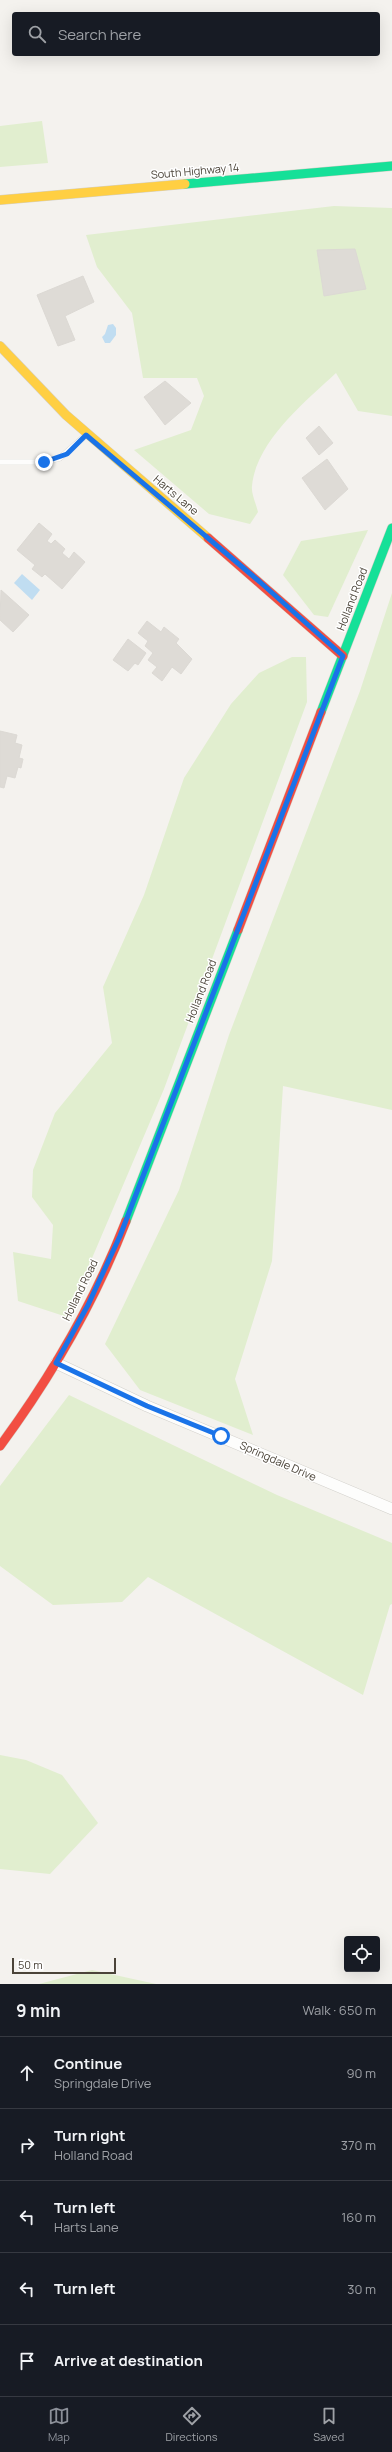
<!DOCTYPE html>
<meta charset="utf-8">
<style>
:root{--surface:#171b24;--page:#20242c;--text:#f1f3f6;--muted:#9ea1a6;--line:#363941;--accent:#8c9099}
body{margin:0;font-family:Manrope,sans-serif;background:var(--page);color:var(--text)}
.controls{position:absolute;right:12px;bottom:12px;display:grid;overflow:hidden;border-radius:4px;box-shadow:0 4px 16px #0002}
.controls button{width:36px;height:36px;display:grid;place-items:center;padding:0;border:0;border-bottom:1px solid var(--line);background:var(--surface);color:var(--text);font:20px sans-serif}
.scale{position:absolute;left:12px;bottom:10px;width:104px;box-sizing:border-box;padding-left:4px;border:2px solid #4b4439;border-top:0;font-size:11px;line-height:14px;white-space:nowrap;color:#4b4439;-webkit-text-stroke:3px #fff;paint-order:stroke}
.stop{position:absolute;width:12px;height:12px;margin:-9px;border:3px solid #1a73e8;border-radius:50%;background:#fff}
.stop.end{background:#1a73e8;border-color:#fff;box-shadow:0 1px 4px #0008}
.list{margin:0;padding:0;list-style:none}
h2{display:flex;justify-content:space-between;align-items:center;height:52px;margin:0;padding:0 16px;font-size:17px}
h2 small{font-size:13px;font-weight:400;color:var(--muted)}
.list li{display:grid;grid-template-columns:26px 1fr auto;gap:12px;align-items:center;box-sizing:border-box;height:72px;padding:0 16px;border-top:1px solid var(--line)}
.list b{display:block;font-size:15px;white-space:nowrap}
.list p{margin:0;font-size:13px;white-space:nowrap;color:var(--muted)}
.list em{font-size:13px;font-style:normal;color:var(--muted)}
.icon{flex:none;width:22px;height:22px;fill:none;stroke:currentColor;stroke-width:2;stroke-linecap:round;stroke-linejoin:round}
.map{position:relative;flex:none;width:392px;height:1984px;overflow:hidden}
.search{position:absolute;background:var(--surface);box-shadow:0 4px 16px #0002;left:12px;right:12px;top:12px;height:44px;display:flex;align-items:center;gap:10px;box-sizing:border-box;padding:0 14px;border-radius:4px;color:var(--muted);font-size:15px}
.sheet{height:412px;background:var(--surface)}
nav{display:flex;justify-content:space-around;align-items:center;box-sizing:border-box;height:56px;border-top:1px solid var(--line);background:var(--surface);font-size:11px;color:var(--muted)}
nav a{display:grid;justify-items:center;gap:2px}
nav .on{color:var(--accent)}
.map>svg:first-child{display:block}
</style>
<div class="map">
<svg width="392" height="1984" viewBox="0 0 392 1984">
<rect width="100%" height="100%" fill="#f4f2ee"/>
<g fill="#e1eecf">
<path d="M42 121 48 163 0 167V126Z"/>
<path d="M334 206 392 208V416L358 411 336 373C306 401 256 441 252 486 251 493 256 504 258 512L250 524 209 514 134 450 191 430 204 396 197 378H143L132 313 97 267 86 235Z"/>
<path d="M368 530 328 617 314 615 283 575 301 541Z"/>
<path d="M392 593V1110L283 1086 272 1261 235 1379 253 1435 140 1390 105 1344 179 1190 229 1035 360 691Z"/>
<path d="M292 657H306L307 702 164 1089 67 1317 18 1301 13 1252 51 1259 53 1225 32 1197 33 1170 55 1113 112 1043 103 987 144 895 184 778 231 704 259 673Z"/>
<path d="M69 1395 277 1495 392 1543V1604L390 1605 363 1695 148 1577 122 1602 53 1605 0 1566V1486Z"/>
<path d="M0 1755 26 1760 62 1775 98 1823 50 1874 0 1869Z"/>
<path d="M92 1970 156 1984H39Z"/>
</g>
<g fill="#c0ddf1">
<path d="M113 324 116 328V335L110 343H105L102 337 105 334 108 325Z"/>
<path d="M22 574 40 590 32 600 14 583Z"/>
</g>
<g fill="#dedbd6" stroke="#dcd9d4">
<path d="M355 249 366 289 324 296 317 250Z"/>
<path d="M83 276 94 302 65 316 75 340 58 346 37 295Z"/>
<path d="M165 381 191 403 165 425 144 397Z"/>
<path d="M319 426 333 443 319 455 306 438Z"/>
<path d="M327 459 348 489 325 510 302 478Z"/>
<path d="M39 523 52 534 47 541 51 544 55 540 65 549 62 553 69 559 74 552 85 562 62 589 45 574 42 577 32 569 35 565 17 550Z"/>
<path d="M1 590 29 615 13 632 0 620Z"/>
<path d="M147 621 161 632 164 627 179 639 176 643 192 659 181 674 172 667 162 681 152 673 157 667 148 660 153 653 145 646 148 641 138 633Z"/>
<path d="M128 639 146 653 138 665 135 663 128 671 113 660Z"/>
<path d="M0 731 17 735 15 743 22 745 19 758 23 759 21 768 18 767 15 778 7 776 4 788 0 787Z"/>
</g>
<g fill="none" stroke-linecap="round" stroke-linejoin="round">
<defs>
<path id="lane" d="M0 462H44L60 458 86 435"/>
<path id="street" d="M56 1363 147 1406 392 1509"/>
<g id="fast">
<path d="M185 184 392 166"/>
<path d="M321 712 392 528"/>
<path d="M126 1221 238 930"/>
</g>
<g id="slow">
<path d="M0 200 185 184"/>
<path d="M0 346 66 415 208 538"/>
</g>
<g id="jam">
<path d="M208 538 343 656"/>
<path d="M238 930 321 712"/>
<path d="M0 1446C51 1377 95 1301 126 1221"/>
</g>
</defs>
<use href="#lane" stroke="#d2d0cb" stroke-width="6"/>
<use href="#street" stroke="#d2d0cb" stroke-width="12"/>
<use href="#fast" stroke="#d3cfc5" stroke-width="10"/>
<use href="#slow" stroke="#d3cfc5" stroke-width="10"/>
<use href="#jam" stroke="#d3cfc5" stroke-width="10"/>
<use href="#lane" stroke="#fdfdfc" stroke-width="5.5"/>
<use href="#street" stroke="#fdfdfc" stroke-width="11"/>
<use href="#fast" stroke="#16e098" stroke-width="9"/>
<use href="#slow" stroke="#ffcf43" stroke-width="9"/>
<use href="#jam" stroke="#f24e42" stroke-width="9"/>
</g>
<g fill="none" stroke-linecap="round" stroke-linejoin="round">
<path stroke="#1a73e8" stroke-width="5" d="M44 462 67 454 86 435 260 582 343 656 120 1236 88 1305 56 1363 147 1406 221 1436"/>
</g>
<g text-anchor="middle" stroke-width="3" stroke-linejoin="round" paint-order="stroke">
<g font-size="11" fill="#4b4439" stroke="#fff">
<text transform="translate(195 171) rotate(-5)" y="4">South Highway 14</text>
<text transform="translate(176 495) rotate(40)" y="4">Harts Lane</text>
<text transform="translate(352 599) rotate(-69)" y="4">Holland Road</text>
<text transform="translate(201 991) rotate(-69)" y="4">Holland Road</text>
<text transform="translate(80 1290) rotate(-64)" y="4">Holland Road</text>
<text transform="translate(278 1461) rotate(24)" y="4">Springdale Drive</text>
</g>
</g>
</svg>
<div class="controls">
<button><svg class="icon" aria-label="locate" viewBox="0 0 24 24"><circle cx="12" cy="12" r="6"/><path d="M12 2v4M12 18v4M2 12h4M18 12h4"/></svg></button>
</div>
<div class="scale">50 m</div>
<div class="stop" style="left:221px;top:1436px"></div>
<div class="stop end" style="left:44px;top:462px"></div>
<div class="search"><svg class="icon" aria-label="search" viewBox="0 0 24 24"><circle cx="10" cy="10" r="6"/><path d="M15 15l6 6"/></svg>Search here</div>
</div>
<section class="sheet">
<h2>9 min<small>Walk · 650 m</small></h2>
<ul class="list">
<li><svg class="icon" aria-label="ahead" viewBox="0 0 24 24"><path d="M12 20V5M6 11l6-6 6 6"/></svg><div><b>Continue</b><p>Springdale Drive</p></div><em>90 m</em></li>
<li><svg class="icon" aria-label="right" viewBox="0 0 24 24"><path d="M7 20v-9h11M14 6l5 5-5 5"/></svg><div><b>Turn right</b><p>Holland Road</p></div><em>370 m</em></li>
<li><svg class="icon" aria-label="left" viewBox="0 0 24 24"><path d="M17 20v-9H6M10 6l-5 5 5 5"/></svg><div><b>Turn left</b><p>Harts Lane</p></div><em>160 m</em></li>
<li><svg class="icon" aria-label="left" viewBox="0 0 24 24"><path d="M17 20v-9H6M10 6l-5 5 5 5"/></svg><div><b>Turn left</b></div><em>30 m</em></li>
<li><svg class="icon" aria-label="arrive" viewBox="0 0 24 24"><path d="M6 21V4h12l-3 4 3 4H6"/></svg><div><b>Arrive at destination</b></div></li>
</ul>
</section>
<nav>
<a class="on"><svg class="icon" aria-label="map" viewBox="0 0 24 24"><path d="M3 6l6-2 6 2 6-2v14l-6 2-6-2-6 2zM9 4v14M15 6v14"/></svg>Map</a>
<a><svg class="icon" aria-label="directions" viewBox="0 0 24 24"><path d="M12 3l9 9-9 9-9-9zM9 14v-3h6M13 9l2 2-2 2"/></svg>Directions</a>
<a><svg class="icon" aria-label="saved" viewBox="0 0 24 24"><path d="M7 4h10v16l-5-4-5 4z"/></svg>Saved</a>
</nav>
